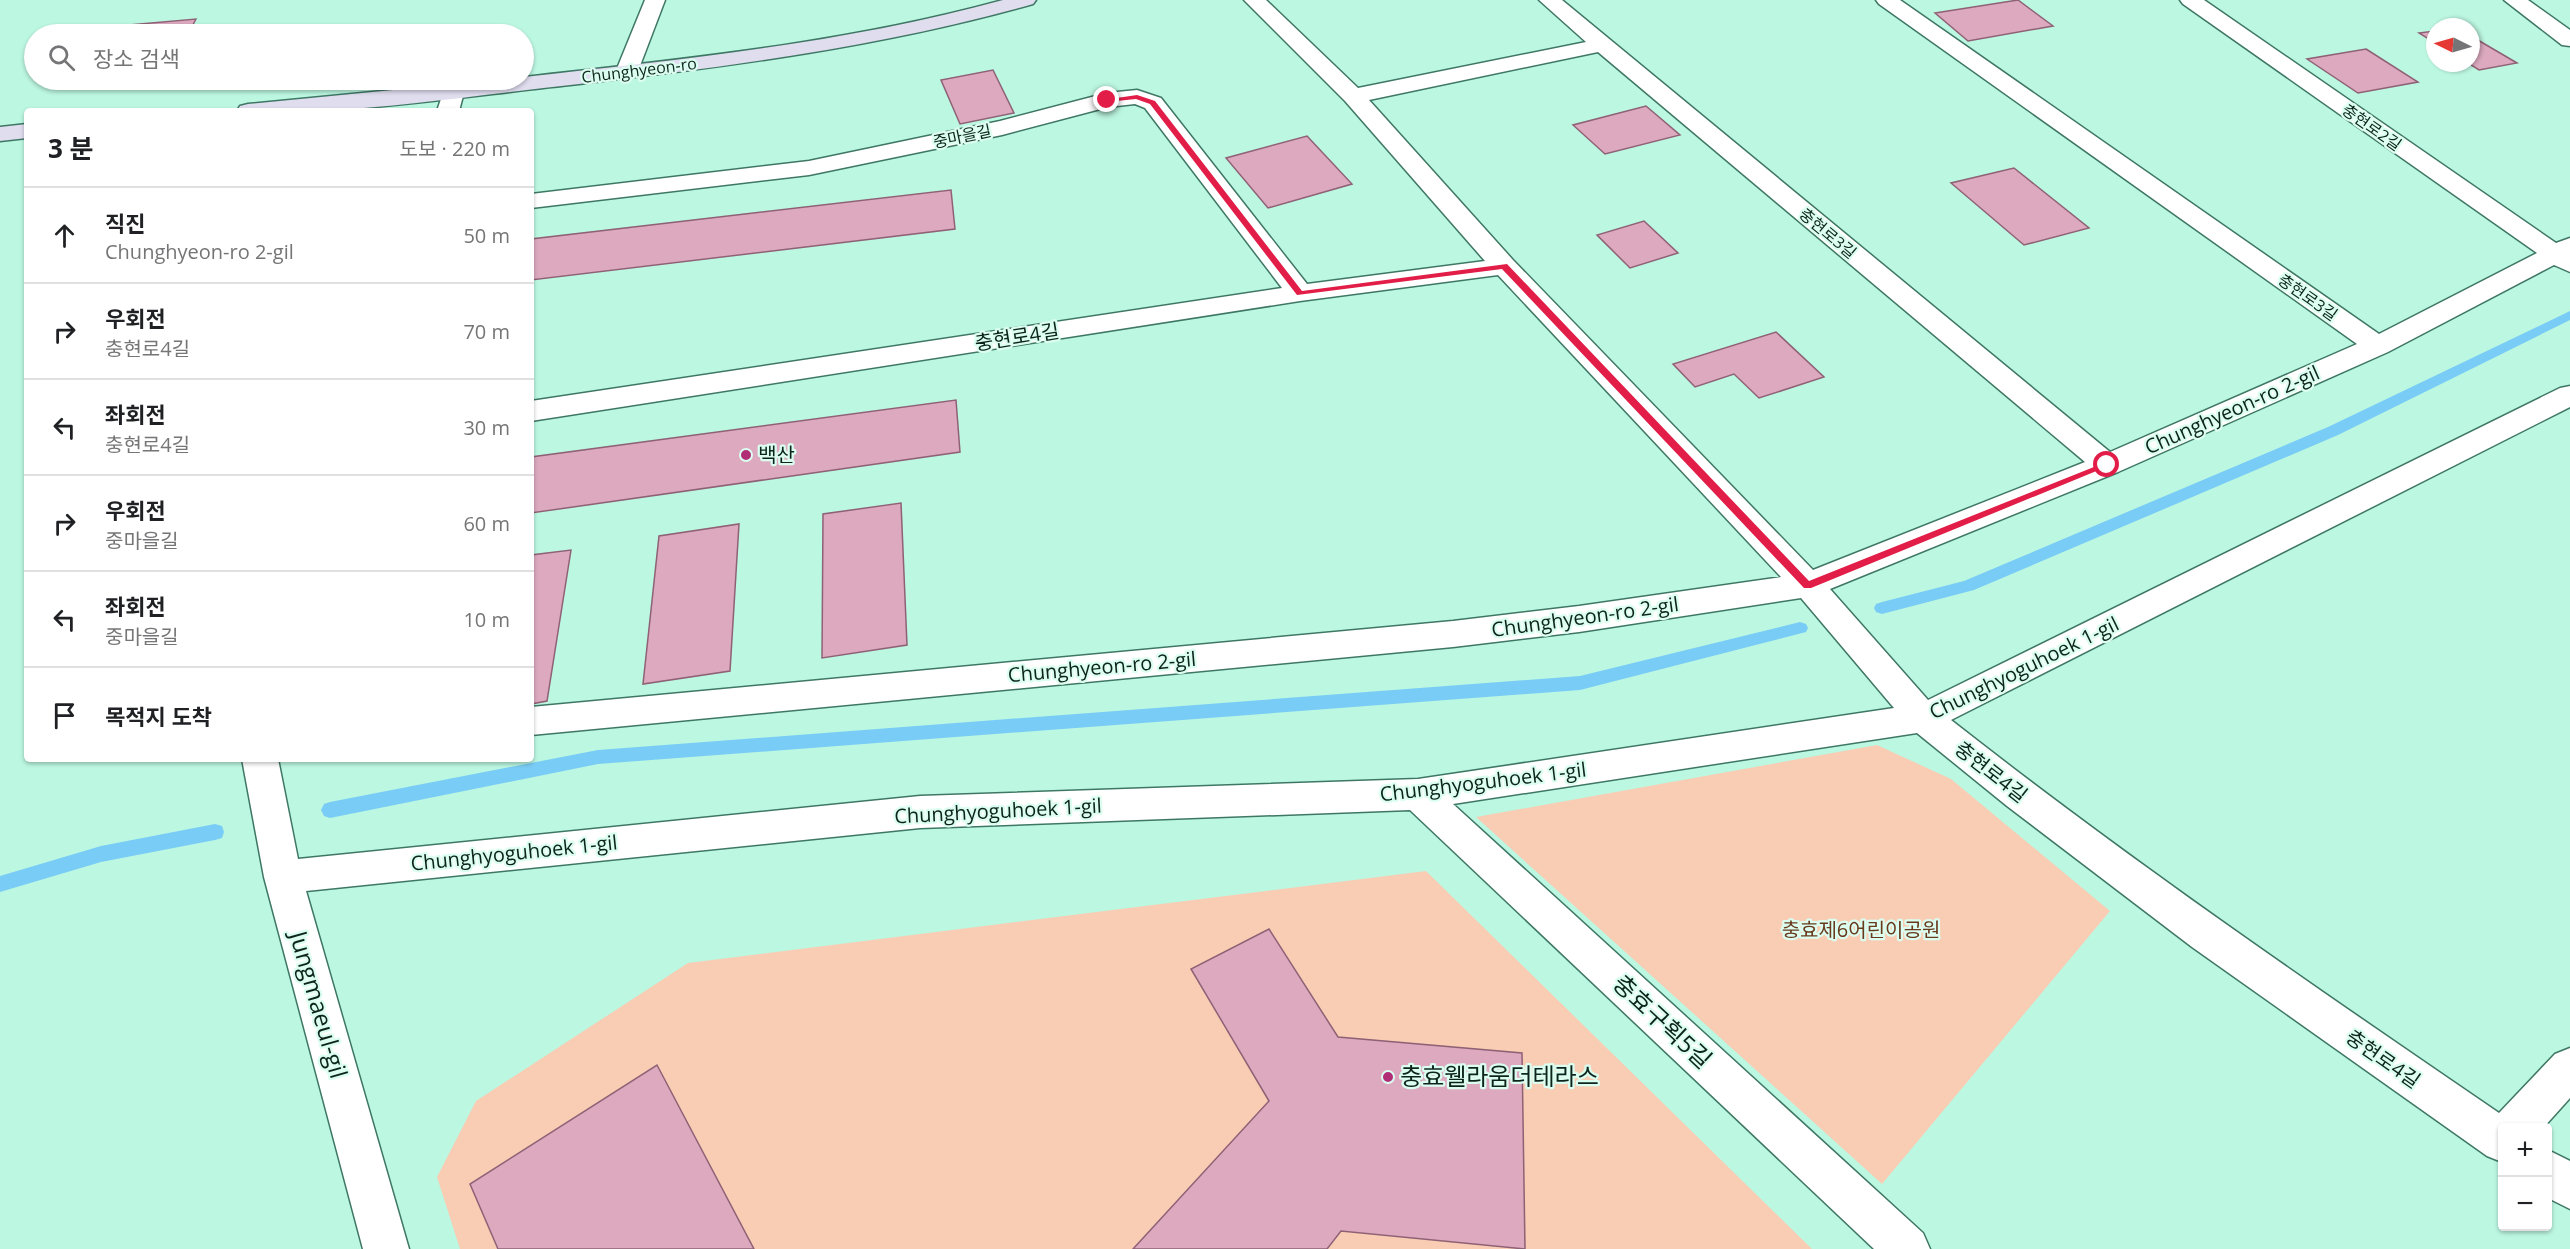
<!DOCTYPE html>
<html lang="ko">
<meta charset="utf-8">
<style>
:root{--surface:#fff;--page:#f6f6f6;--text:#202124;--muted:#757577;--line:#e0e0e0}
body{margin:0;font-family:"Open Sans","Noto Sans KR",sans-serif;background:var(--page);color:var(--text)}
.controls{position:absolute;right:18px;bottom:18px;display:grid;overflow:hidden;border-radius:6px;box-shadow:0 2px 4px #0004}
.controls button{width:54px;height:54px;display:grid;place-items:center;padding:0;border:0;border-bottom:2px solid var(--line);background:var(--surface);color:var(--text);font:30px sans-serif}
.compass{position:absolute;left:2426px;top:18px;width:54px;height:54px;border-radius:50%;background:var(--surface);box-shadow:0 2px 4px #0004;rotate:275deg}
.stop{position:absolute;width:18px;height:18px;margin:-14px;border:4px solid #e11d48;border-radius:50%;background:#fff}
.stop.end{background:#e11d48;border-color:#fff;box-shadow:0 2px 6px #0008}
.list{margin:0;padding:0;list-style:none}
h2{display:flex;justify-content:space-between;align-items:center;height:78px;margin:0;padding:0 24px;font-size:26px}
h2 small{font-size:20px;font-weight:400;color:var(--muted)}
.list li{display:grid;grid-template-columns:39px 1fr auto;gap:18px;align-items:center;box-sizing:border-box;height:96px;padding:0 24px;border-top:2px solid var(--line)}
.list b{display:block;font-size:22px;white-space:nowrap}
.list p{margin:0;font-size:20px;white-space:nowrap;color:var(--muted)}
.list em{font-size:20px;font-style:normal;color:var(--muted)}
.icon{flex:none;width:33px;height:33px;fill:none;stroke:currentColor;stroke-width:2;stroke-linecap:round;stroke-linejoin:round}
.map{position:relative;flex:none;width:2570px;height:1249px;overflow:hidden}
.search{position:absolute;background:var(--surface);box-shadow:0 2px 4px #0004;left:24px;top:24px;width:510px;height:66px;display:flex;align-items:center;gap:15px;box-sizing:border-box;padding:0 21px;border-radius:33px;color:var(--muted);font-size:22px}
.panel{position:absolute;background:var(--surface);box-shadow:0 2px 4px #0004;left:24px;top:108px;width:510px;height:654px;border-radius:6px}
.map>svg:first-child{display:block}
</style>
<div class="map">
<svg width="2570" height="1249" viewBox="0 0 2570 1249">
<rect width="100%" height="100%" fill="#bcf7e2"/>
<g fill="#f8cdb4">
<path d="M1877 745 1951 779 2110 911 1882 1184 1476 817Z"/>
<path d="M1426 871 1812 1249H460L437 1177 476 1101 688 963Z"/>
</g>
<g fill="none" stroke-linecap="round" stroke-linejoin="round">
<g fill="#79ccf5" fill-rule="evenodd">
<path d="M2570 311V320L2338 435 1974 590 1882 614 1876 612 1874 608 1876 604 1882 602 1964 581 2328 427Z"/>
<path d="M1800 622 1806 624 1808 628 1806 632 1580 690 598 764 330 818 324 816 321 810 324 804 330 802 598 750 1580 676Z"/>
<path d="M215 824 222 826 224 832 222 838 215 840 101 862 0 892V876L101 846Z"/>
</g>
</g>
<g fill="#dca9bf" stroke="#8f6175" stroke-width="1.5">
<path d="M2018 0 2053 26 1968 41 1935 13Z"/>
<path d="M196 19 188 34H48L49 32Z"/>
<path d="M2435 31V43L2419 33Z"/>
<path d="M2471 36 2517 63 2479 70 2468 63H2471Z"/>
<path d="M2366 49 2418 82 2358 93 2307 59Z"/>
<path d="M993 70 1014 113 960 124 941 80Z"/>
<path d="M1646 106 1680 135 1605 154 1573 125Z"/>
<path d="M1307 136 1352 184 1268 208 1226 158Z"/>
<path d="M2014 168 2089 228 2024 245 1951 183Z"/>
<path d="M951 190 955 229 531 280V239Z"/>
<path d="M1644 221 1678 253 1630 268 1597 235Z"/>
<path d="M1776 332 1824 377 1759 398 1734 374 1695 387 1673 364Z"/>
<path d="M956 400 960 452 531 513V457Z"/>
<path d="M901 503 907 645 822 658 823 514Z"/>
<path d="M739 524 730 671 643 684 659 536Z"/>
<path d="M571 550 547 701 531 704V555Z"/>
<path d="M1269 929 1338 1037 1522 1053 1525 1249 1341 1231 1327 1249H1133L1269 1101 1191 969Z"/>
<path d="M657 1065 754 1249H498L470 1184Z"/>
</g>
<g fill="none" stroke-linecap="round" stroke-linejoin="round">
<defs>
<g id="street">
<path d="M645 0H665L638 71 635 76 627 78 619 76 616 71Z"/>
<path d="M1244 0H1266L1358 88 1586 42 1539 0H1562L2110 452 2357 344 1879 4 1876 0H1900L2379 334 2537 253 2183 4 2180 0H2204L2556 243 2570 238V272L2554 265 2388 352 2118 472 1830 589 1928 700 2560 388 2570 386V407L1951 720C2128 859 2313 986 2499 1113L2555 1054 2570 1048V1098L2543 1128H2502V1162L2487 1156 2192 947 2007 806 1917 733 1453 804 1923 1233 1930 1249H1874L1410 810 920 828 306 891 409 1249H363L264 877 242 759H278L298 859 920 796 1418 779 1894 708 1801 598 1579 632 1453 647 531 735V707L1453 621 1579 606 1781 577 1498 275 1300 301 531 421V401L1282 288 1145 108 1135 104 1108 107 1002 135 809 175 531 208V194L809 161 1000 121 1107 93 1137 90 1161 98 1307 284 1485 261 1345 101ZM1598 52 2085 462 1813 570 1513 260 1369 100Z"/>
<path d="M2504 0H2528L2570 30V46L2562 45Z"/>
<path d="M453 85 461 87 464 92 459 111H437L445 87Z"/>
<path d="M2548 1150 2570 1161V1209L2548 1198Z"/>
</g>
<g id="secondary">
<path d="M1003 0H1036L1033 4C885 46 732 66 579 84 494 93 408 106 323 111 294 113 265 111 237 111L240 106 248 104 496 80H524V77C684 59 847 43 1003 0Z"/>
<path d="M27 124V138L0 141V127Z"/>
</g>
</defs>
<use href="#street" stroke="#3f7765" stroke-width="3"/>
<use href="#secondary" stroke="#3f7765" stroke-width="3"/>
<use href="#street" fill="#fff" fill-rule="evenodd"/>
<use href="#secondary" fill="#e0ddef" fill-rule="evenodd"/>
</g>
<path fill="#e11d48" d="M1137 95 1155 101 1302 291 1507 264 1809 581 2104 463 2111 465 1811 588H1804L1502 269 1297 295 1150 104 1136 99 1107 102 1103 100Z"/>
<g fill="#b12e77" stroke="#dcfef1" stroke-width="2">
<circle cx="746" cy="455" r="6"/>
<circle cx="1388" cy="1077" r="6"/>
</g>
<g text-anchor="middle" stroke-width="4.5" stroke-linejoin="round" paint-order="stroke">
<g font-size="16" fill="#0c241c" stroke="#dcfef1">
<text transform="translate(639 70) rotate(-7)" y="6">Chunghyeon-ro</text>
<text transform="translate(2372 127) rotate(35)" y="6">충현로2길</text>
<text transform="translate(962 136) rotate(-12)" y="6">중마을길</text>
<text transform="translate(1828 233) rotate(40)" y="6">충현로3길</text>
<text transform="translate(2308 297) rotate(35)" y="6">충현로3길</text>
</g>
<g font-size="20" fill="#0c241c" stroke="#dcfef1">
<text transform="translate(1017 337) rotate(-9)" y="7">충현로4길</text>
<text transform="translate(2232 410) rotate(-24)" y="7">Chunghyeon-ro 2-gil</text>
<text transform="translate(1585 617) rotate(-8)" y="7">Chunghyeon-ro 2-gil</text>
<text transform="translate(1102 667) rotate(-5)" y="7">Chunghyeon-ro 2-gil</text>
<text transform="translate(2024 668) rotate(-26)" y="7">Chunghyoguhoek 1-gil</text>
<text transform="translate(1991 772) rotate(38)" y="7">충현로4길</text>
<text transform="translate(1483 782) rotate(-7)" y="7">Chunghyoguhoek 1-gil</text>
<text transform="translate(998 811) rotate(-3)" y="7">Chunghyoguhoek 1-gil</text>
<text transform="translate(514 853) rotate(-6)" y="7">Chunghyoguhoek 1-gil</text>
<text transform="translate(2383 1059) rotate(35)" y="7">충현로4길</text>
</g>
<g font-size="20" fill="#0c241c" stroke="#dcfef1" text-anchor="start">
<text x="758" y="462">백산</text>
</g>
<g font-size="20" fill="#68391c" stroke="#dcfef1">
<text x="1861" y="937">충효제6어린이공원</text>
</g>
<g font-size="24" fill="#0c241c" stroke="#dcfef1">
<text transform="translate(318 1005) rotate(74)" y="8">Jungmaeul-gil</text>
<text transform="translate(1662 1022) rotate(43)" y="8">충효구획5길</text>
</g>
<g font-size="24" fill="#0c241c" stroke="#dcfef1" text-anchor="start">
<text x="1400" y="1085">충효웰라움더테라스</text>
</g>
</g>
</svg>
<div class="controls">
<button>+</button>
<button>−</button>
</div>
<svg class="compass" viewBox="-18 -18 36 36"><path d="M0-13l5 13h-10z" fill="#e53935"/><path d="M0 13l5-13h-10z" fill="#757577"/></svg>
<div class="stop" style="left:2107px;top:465px"></div>
<div class="stop end" style="left:1107px;top:100px"></div>
<div class="search"><svg class="icon" aria-label="search" viewBox="0 0 24 24"><circle cx="10" cy="10" r="6"/><path d="M15 15l6 6"/></svg>장소 검색</div>
<section class="panel">
<h2>3 분<small>도보 · 220 m</small></h2>
<ul class="list">
<li><svg class="icon" aria-label="ahead" viewBox="0 0 24 24"><path d="M12 20V5M6 11l6-6 6 6"/></svg><div><b>직진</b><p>Chunghyeon-ro 2-gil</p></div><em>50 m</em></li>
<li><svg class="icon" aria-label="right" viewBox="0 0 24 24"><path d="M7 20v-9h11M14 6l5 5-5 5"/></svg><div><b>우회전</b><p>충현로4길</p></div><em>70 m</em></li>
<li><svg class="icon" aria-label="left" viewBox="0 0 24 24"><path d="M17 20v-9H6M10 6l-5 5 5 5"/></svg><div><b>좌회전</b><p>충현로4길</p></div><em>30 m</em></li>
<li><svg class="icon" aria-label="right" viewBox="0 0 24 24"><path d="M7 20v-9h11M14 6l5 5-5 5"/></svg><div><b>우회전</b><p>중마을길</p></div><em>60 m</em></li>
<li><svg class="icon" aria-label="left" viewBox="0 0 24 24"><path d="M17 20v-9H6M10 6l-5 5 5 5"/></svg><div><b>좌회전</b><p>중마을길</p></div><em>10 m</em></li>
<li><svg class="icon" aria-label="arrive" viewBox="0 0 24 24"><path d="M6 21V4h12l-3 4 3 4H6"/></svg><div><b>목적지 도착</b></div></li>
</ul>
</section>
</div>
